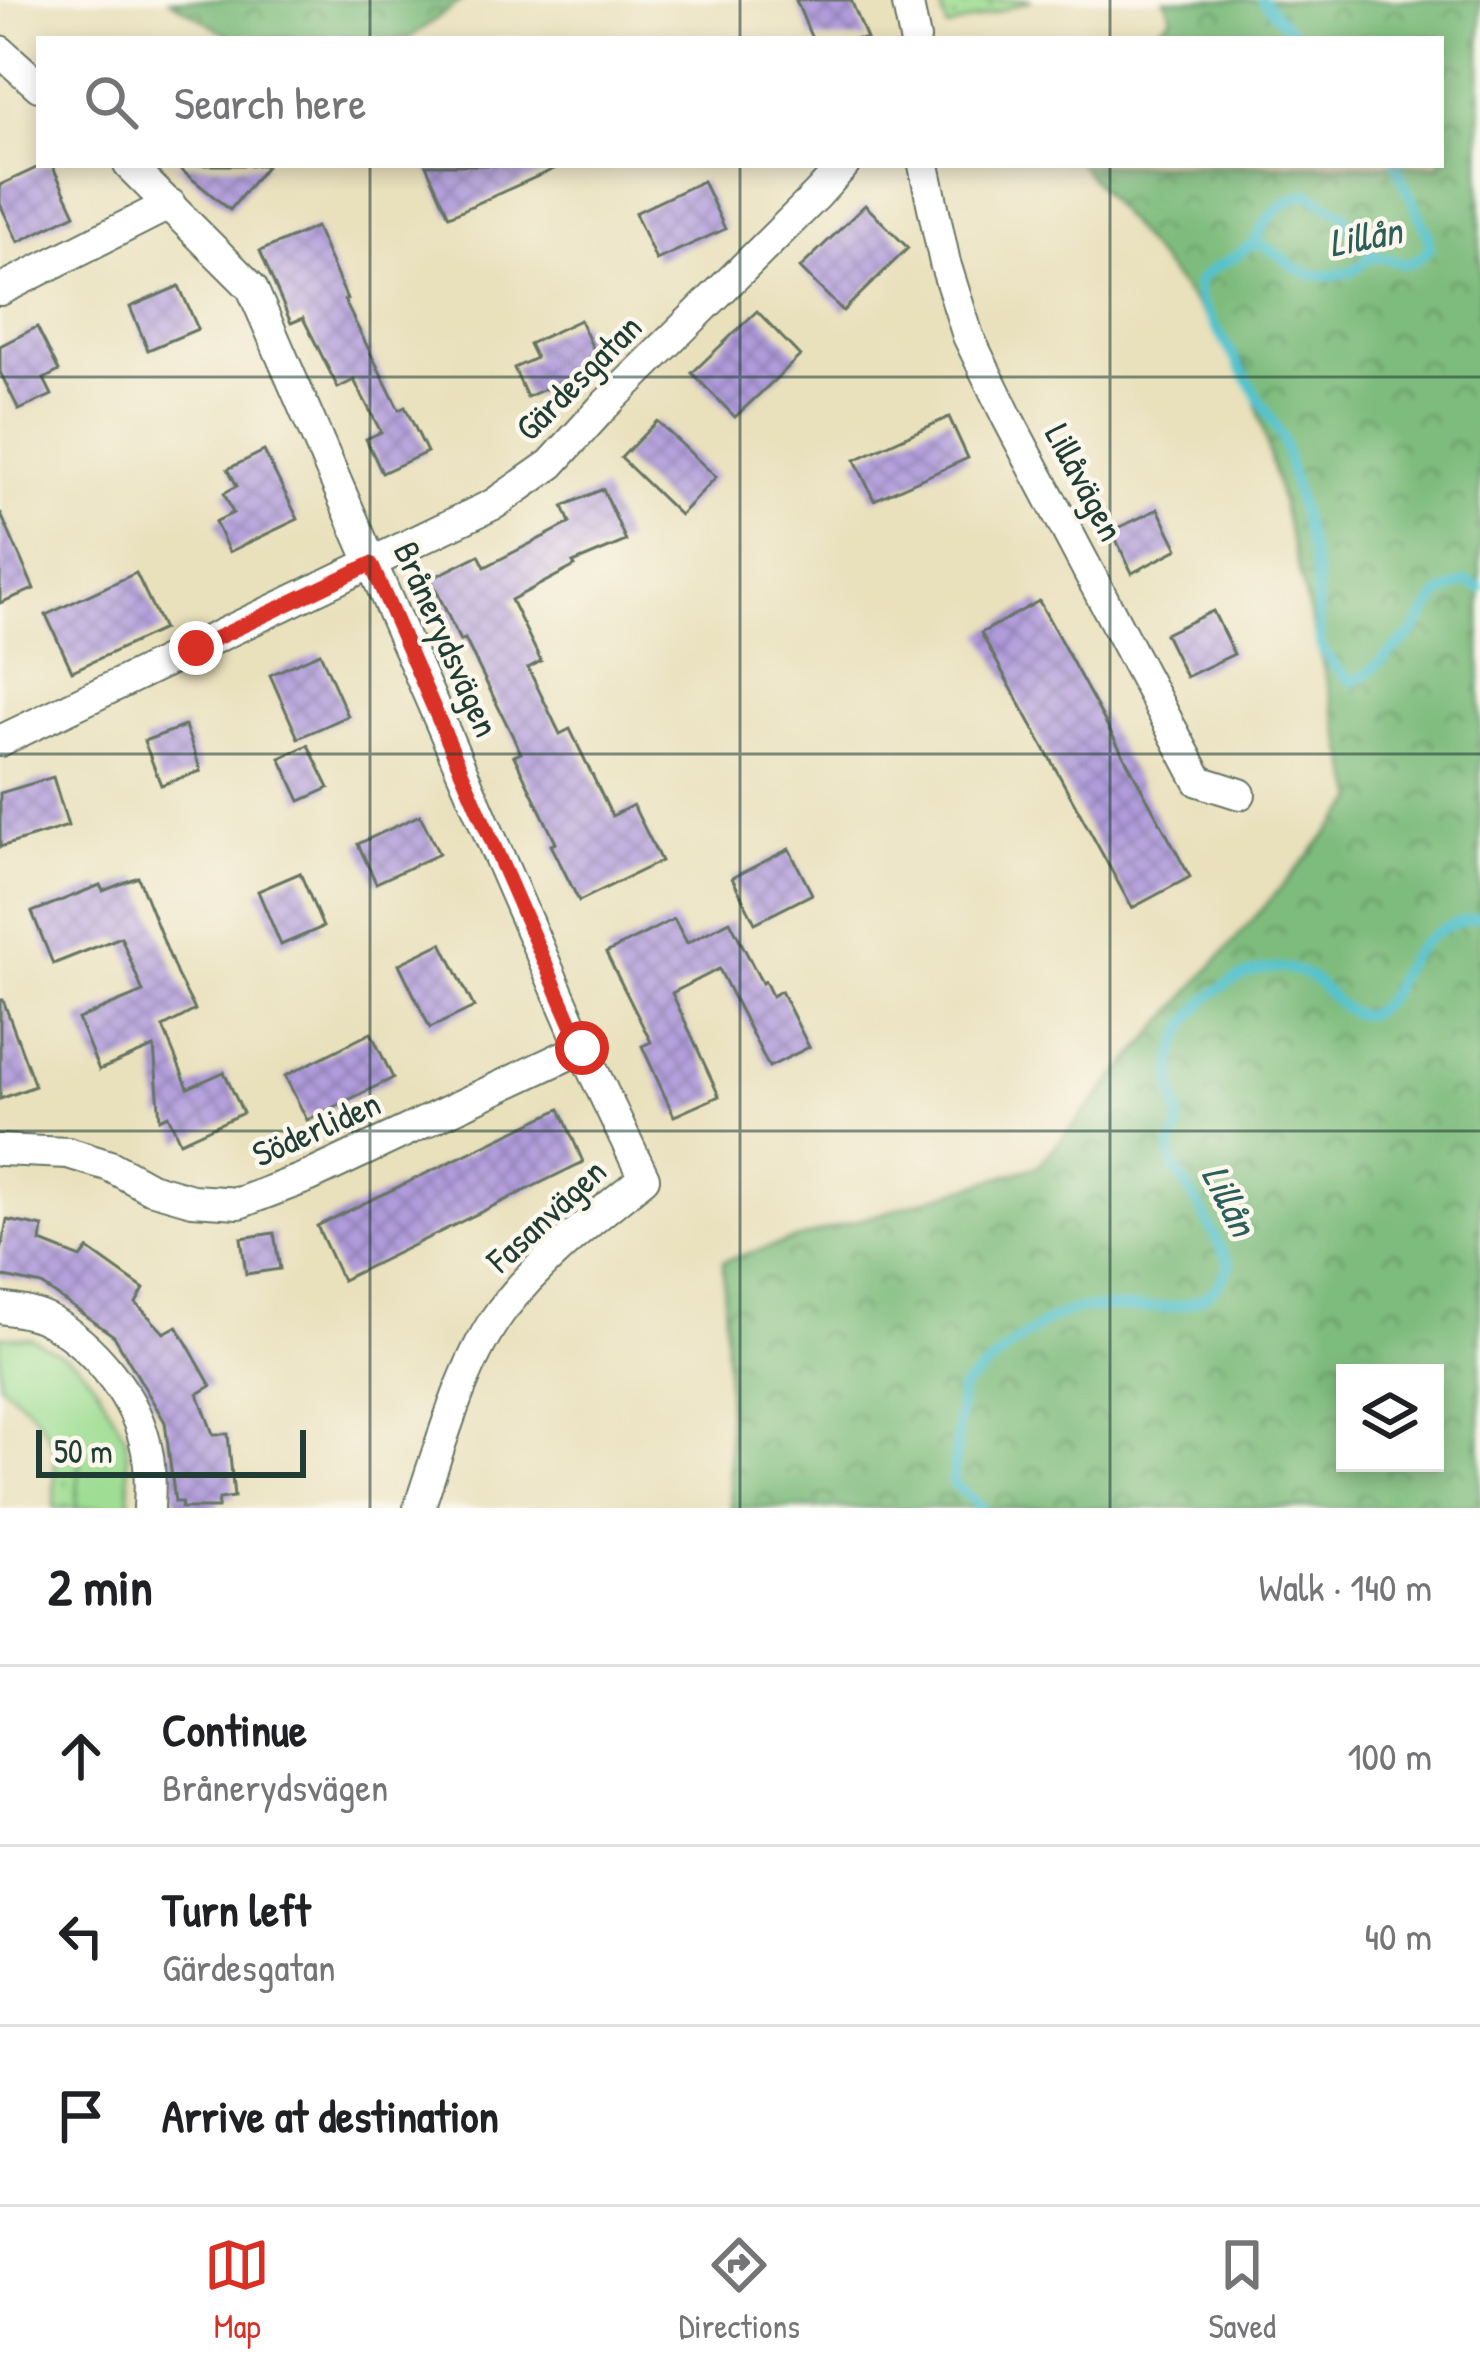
<!DOCTYPE html>
<meta charset="utf-8">
<style>
:root{--surface:#fff;--page:#f2f2f2;--text:#202124;--muted:#757577;--line:#e0e0e0;--accent:#d93025}
body{margin:0;font-family:"Patrick Hand",sans-serif;background:var(--page);color:var(--text)}
.controls{position:absolute;right:36px;bottom:36px;display:grid;overflow:hidden;border-radius:0px;box-shadow:0 6px 18px #0003}
.controls button{width:108px;height:108px;display:grid;place-items:center;padding:0;border:0;border-bottom:3px solid var(--line);background:var(--surface);color:var(--text);font:60px sans-serif}
.scale{position:absolute;left:36px;bottom:30px;width:270px;box-sizing:border-box;padding-left:12px;border:6px solid #1f3d34;border-top:0;font-size:33px;line-height:42px;white-space:nowrap;color:#1f3d34;-webkit-text-stroke:9px #fbf7ec;paint-order:stroke}
.stop{position:absolute;width:36px;height:36px;margin:-27px;border:9px solid #d93025;border-radius:50%;background:#fff}
.stop.end{background:#d93025;border-color:#fff;box-shadow:0 3px 12px #0008}
.list{margin:0;padding:0;list-style:none}
h2{display:flex;justify-content:space-between;align-items:center;height:156px;margin:0;padding:0 48px;font-size:51px}
h2 small{font-size:39px;font-weight:400;color:var(--muted)}
.list li{display:grid;grid-template-columns:78px 1fr auto;gap:36px;align-items:center;box-sizing:border-box;height:180px;padding:0 48px;border-top:3px solid var(--line)}
.list b{display:block;font-size:45px;white-space:nowrap}
.list p{margin:0;font-size:39px;white-space:nowrap;color:var(--muted)}
.list em{font-size:39px;font-style:normal;color:var(--muted)}
.icon{flex:none;width:66px;height:66px;fill:none;stroke:currentColor;stroke-width:2;stroke-linecap:round;stroke-linejoin:round}
.map{position:relative;flex:none;width:1480px;height:1508px;overflow:hidden}
.search{position:absolute;background:var(--surface);box-shadow:0 6px 18px #0003;left:36px;right:36px;top:36px;height:132px;display:flex;align-items:center;gap:30px;box-sizing:border-box;padding:0 42px;border-radius:0px;color:var(--muted);font-size:45px}
.sheet{height:696px;background:var(--surface)}
nav{display:flex;justify-content:space-around;align-items:center;box-sizing:border-box;height:168px;border-top:3px solid var(--line);background:var(--surface);font-size:33px;color:var(--muted)}
nav a{display:grid;justify-items:center;gap:6px}
nav .on{color:var(--accent)}
.map>svg:first-child{display:block}
</style>
<div class="map">
<svg width="1480" height="1508" viewBox="0 0 1480 1508">
<defs>
<pattern id="forest-crowns" width="20" height="18" patternUnits="userSpaceOnUse" patternTransform="scale(3)"><rect width="20" height="18" fill="#7ebc7d"/><path d="M2 6a3 3 0 1 1 6 0M12 15a3 3 0 1 1 6 0" fill="none" stroke="#679a67"/></pattern>
<pattern id="park-dots" width="8" height="8" patternUnits="userSpaceOnUse" patternTransform="scale(3)"><rect width="8" height="8" fill="#9edd93"/><path d="M2 2h.1M6 6h.1" fill="none" stroke="#80b479" stroke-width="1.8" stroke-linecap="round"/></pattern>
<pattern id="building-cross-hatch" width="8" height="8" patternUnits="userSpaceOnUse" patternTransform="scale(3)"><rect width="8" height="8" fill="#b19bdc"/><path d="M0 0l8 8M0 8l8-8" fill="none" stroke="#8f80b3"/></pattern>
</defs>
<rect width="100%" height="100%" fill="#fbf7ec"/>
<filter id="ink" filterUnits="userSpaceOnUse"><feTurbulence type="fractalNoise" baseFrequency=".00833" numOctaves="2"/><feDisplacementMap in="SourceGraphic" scale="24" xChannelSelector="R" yChannelSelector="G"/><feConvolveMatrix kernelMatrix="1 2 1 2 8 2 1 2 1" color-interpolation-filters="sRGB"/></filter>
<filter id="wash" filterUnits="userSpaceOnUse"><feTurbulence type="fractalNoise" baseFrequency=".004" numOctaves="4" result="noise"/><feDisplacementMap in="SourceGraphic" scale="48" xChannelSelector="R" yChannelSelector="G"/><feGaussianBlur stdDeviation="2.7" result="paint"/><feColorMatrix in="noise" values="0 0 0 0 0 0 0 0 0 0 0 0 0 0 0 0 0 1.4 0 .05"/><feComposite in="paint" operator="in"/></filter>
<g filter="url(#wash)">
<rect width="100%" height="100%" fill="#e9e0bc"/>
<path fill="#9edd93" stroke="#5e8d64" stroke-width="3" d="M0 1336 31 1338 77 1363 97 1386 126 1437 130 1508H76L80 1443 55 1451C43 1419 27 1404 0 1384Z"/>
<g fill="url(#forest-crowns)" stroke="#4e7c58" stroke-width="3" fill-rule="evenodd">
<path d="M170 0H462L408 39H234Z"/>
<path d="M1165 0H1480V1508H731L723 1261 1038 1166 1357 800 1247 367 1080 165H1441V39H1146L1172 17ZM1435 1373V1463H1345V1373Z"/>
</g>
<g fill="url(#park-dots)" stroke="#5e8d64" stroke-width="3">
<path d="M938 0H1032L948 28Z"/>
<path d="M82 1442 76 1508H54L55 1451Z"/>
</g>
<g fill="none" stroke-linecap="round" stroke-linejoin="round">
<g stroke="#55c2cd" stroke-width="10">
<path d="M1262 0 1298 39"/>
<path d="M1396 165 1428 234 1429 250C1401 275 1405 259 1379 257 1368 257 1362 265 1354 270 1344 275 1328 276 1317 275 1289 273 1271 239 1252 245 1246 247 1242 253 1236 256 1222 264 1208 270 1198 282V298L1282 437 1316 571 1320 646 1336 668 1352 682 1366 675 1412 634 1439 595 1467 581 1480 588"/>
<path d="M1254 244C1264 220 1282 200 1308 193L1345 215 1349 226 1375 258"/>
<path d="M982 1508 953 1483 961 1390C985 1368 1037 1321 1068 1312 1109 1300 1183 1321 1214 1289 1220 1283 1225 1273 1230 1265L1198 1204 1176 1171 1170 1149C1186 1117 1178 1118 1173 1086 1169 1056 1183 1024 1204 1002 1230 976 1279 955 1313 979 1330 991 1350 1027 1374 1011 1389 1002 1392 987 1400 973 1417 941 1445 922 1480 917"/>
</g>
</g>
<g id="blocks">
<g fill="url(#building-cross-hatch)">
<path d="M796 0H851L867 39H812Z"/>
<path d="M43 165H52L75 214 18 242 0 204V185Z"/>
<path d="M175 165H267L230 210Z"/>
<path d="M426 165H563L449 216Z"/>
<path d="M703 181 725 229 656 260 635 213Z"/>
<path d="M865 205 908 248 843 311 800 268Z"/>
<path d="M316 227 347 299 344 300 399 410 405 407 427 452 382 473 366 439 381 432 354 380 338 388 303 318 291 323 260 251Z"/>
<path d="M179 286 198 329 148 350 130 307Z"/>
<path d="M757 311 800 356 735 417 692 373Z"/>
<path d="M580 320 600 364 527 397 514 368 536 358 529 344Z"/>
<path d="M37 327 59 371 44 379 52 395 19 410 0 372V346Z"/>
<path d="M949 417 968 458 874 500 855 460Z"/>
<path d="M657 421 716 477 680 515 621 458Z"/>
<path d="M264 451 298 519 229 552 215 522 233 513 224 493 237 486 228 469Z"/>
<path d="M603 489 626 541 573 563 575 566 511 600 541 661 528 668 560 734 570 729 612 816 633 805 661 861 579 901 551 845 556 843 514 756 521 753 465 639 460 641 431 579 479 555 485 567 570 523 563 506Z"/>
<path d="M1158 509 1178 549 1132 573 1112 531Z"/>
<path d="M0 512 34 589 0 603Z"/>
<path d="M136 573 163 629 72 671 46 615Z"/>
<path d="M1039 601 1190 877 1132 908 981 633Z"/>
<path d="M1213 611 1234 654 1186 677 1165 634Z"/>
<path d="M320 653 348 716 298 738 270 675Z"/>
<path d="M185 726 201 771 161 785 144 741Z"/>
<path d="M308 745 329 788 300 801 280 758Z"/>
<path d="M53 777 68 826 0 847V793Z"/>
<path d="M420 815 439 854 376 883 358 844Z"/>
<path d="M789 849 812 894 755 923 732 878Z"/>
<path d="M300 873 323 927 281 945 258 891Z"/>
<path d="M138 877 177 975 195 1010 163 1027 188 1088 224 1072 243 1113 180 1142 168 1115 160 1119 154 1047 99 1070 78 1019 143 992 121 937 53 964 32 912 100 885 103 891Z"/>
<path d="M674 919 687 943 730 921 762 983 765 981 772 996 781 991 809 1047 769 1067 719 969 672 993 719 1096 674 1116 642 1046 651 1042 606 953Z"/>
<path d="M442 943 474 1007 430 1028 399 964Z"/>
<path d="M0 1000H3L35 1086 0 1099Z"/>
<path d="M371 1033 393 1078 307 1120 285 1076Z"/>
<path d="M560 1109 583 1162 342 1280 317 1226Z"/>
<path d="M7 1220 43 1227 41 1242 81 1258 88 1249 144 1289 136 1303 164 1333 177 1326 211 1386 198 1394 213 1434H228L234 1497 219 1499 218 1508H181L182 1502H175L165 1422 114 1336 42 1285 0 1276V1256Z"/>
<path d="M274 1233 280 1269 246 1274 241 1238Z"/>
</g>
</g>
</g>
<g filter="url(#ink)">
<use href="#blocks" fill-opacity="0" stroke="#667664" stroke-width="3"/>
<g fill="none" stroke-linecap="round" stroke-linejoin="round">
<defs>
<g id="street">
<path d="M907 0 915 39"/>
<path d="M0 51 39 86"/>
<path d="M129 165 252 288 582 1048 644 1178C593 1219 541 1259 501 1311 463 1362 440 1447 419 1508"/>
<path d="M924 165 945 263 968 336 1007 417 1199 781 1240 794"/>
<path d="M0 290 170 204"/>
<path d="M0 741 494 504 551 464 603 407 817 195 844 165"/>
<path d="M0 1150 68 1153 110 1166 150 1188 192 1200 239 1203 310 1176 582 1048"/>
<path d="M0 1308C15 1310 32 1312 46 1319 94 1344 137 1398 147 1451 151 1469 150 1490 149 1508"/>
</g>
</defs>
<use href="#street" stroke="#667664" stroke-width="34"/>
<use href="#street" stroke="#fff" stroke-width="30"/>
</g>
</g>
<g fill="none" stroke-linecap="round" stroke-linejoin="round" filter="url(#ink)">
<path stroke="#d93025" stroke-width="15" d="M196 648 371 564 582 1048"/>
</g>
<path fill="none" stroke="#1f3d34" stroke-width="3" stroke-opacity="0.55" d="M370 0V39M740 0V39M1110 0V39M370 165V1508M740 165V1508M1110 165V1508M0 377H1480M0 754H1480M0 1131H1480"/>
<g text-anchor="middle" stroke-width="9" stroke-linejoin="round" paint-order="stroke">
<g font-size="36" fill="#1f3d34" stroke="#fbf7ec">
<text transform="translate(578 377) rotate(-45)" y="13">Gärdesgatan</text>
<text transform="translate(1085 482) rotate(62)" y="13">Lillåvägen</text>
<text transform="translate(447 639) rotate(66)" y="13">Brånerydsvägen</text>
<text transform="translate(316 1128) rotate(-24)" y="13">Söderliden</text>
<text transform="translate(546 1215) rotate(-43)" y="13">Fasanvägen</text>
</g>
<g font-size="39" font-style="italic" fill="#2c5e5a" stroke="#fbf7ec">
<text transform="translate(1365 236) rotate(-11)" y="14">Lillån</text>
<text transform="translate(1230 1200) rotate(63)" y="14">Lillån</text>
</g>
</g>
</svg>
<div class="controls">
<button><svg class="icon" aria-label="layers" viewBox="0 0 24 24"><path d="M12 4l9 5-9 5-9-5zM3 14l9 5 9-5"/></svg></button>
</div>
<div class="scale">50 m</div>
<div class="stop" style="left:582px;top:1048px"></div>
<div class="stop end" style="left:196px;top:648px"></div>
<div class="search"><svg class="icon" aria-label="search" viewBox="0 0 24 24"><circle cx="10" cy="10" r="6"/><path d="M15 15l6 6"/></svg>Search here</div>
</div>
<section class="sheet">
<h2>2 min<small>Walk · 140 m</small></h2>
<ul class="list">
<li><svg class="icon" aria-label="ahead" viewBox="0 0 24 24"><path d="M12 20V5M6 11l6-6 6 6"/></svg><div><b>Continue</b><p>Brånerydsvägen</p></div><em>100 m</em></li>
<li><svg class="icon" aria-label="left" viewBox="0 0 24 24"><path d="M17 20v-9H6M10 6l-5 5 5 5"/></svg><div><b>Turn left</b><p>Gärdesgatan</p></div><em>40 m</em></li>
<li><svg class="icon" aria-label="arrive" viewBox="0 0 24 24"><path d="M6 21V4h12l-3 4 3 4H6"/></svg><div><b>Arrive at destination</b></div></li>
</ul>
</section>
<nav>
<a class="on"><svg class="icon" aria-label="map" viewBox="0 0 24 24"><path d="M3 6l6-2 6 2 6-2v14l-6 2-6-2-6 2zM9 4v14M15 6v14"/></svg>Map</a>
<a><svg class="icon" aria-label="directions" viewBox="0 0 24 24"><path d="M12 3l9 9-9 9-9-9zM9 14v-3h6M13 9l2 2-2 2"/></svg>Directions</a>
<a><svg class="icon" aria-label="saved" viewBox="0 0 24 24"><path d="M7 4h10v16l-5-4-5 4z"/></svg>Saved</a>
</nav>
